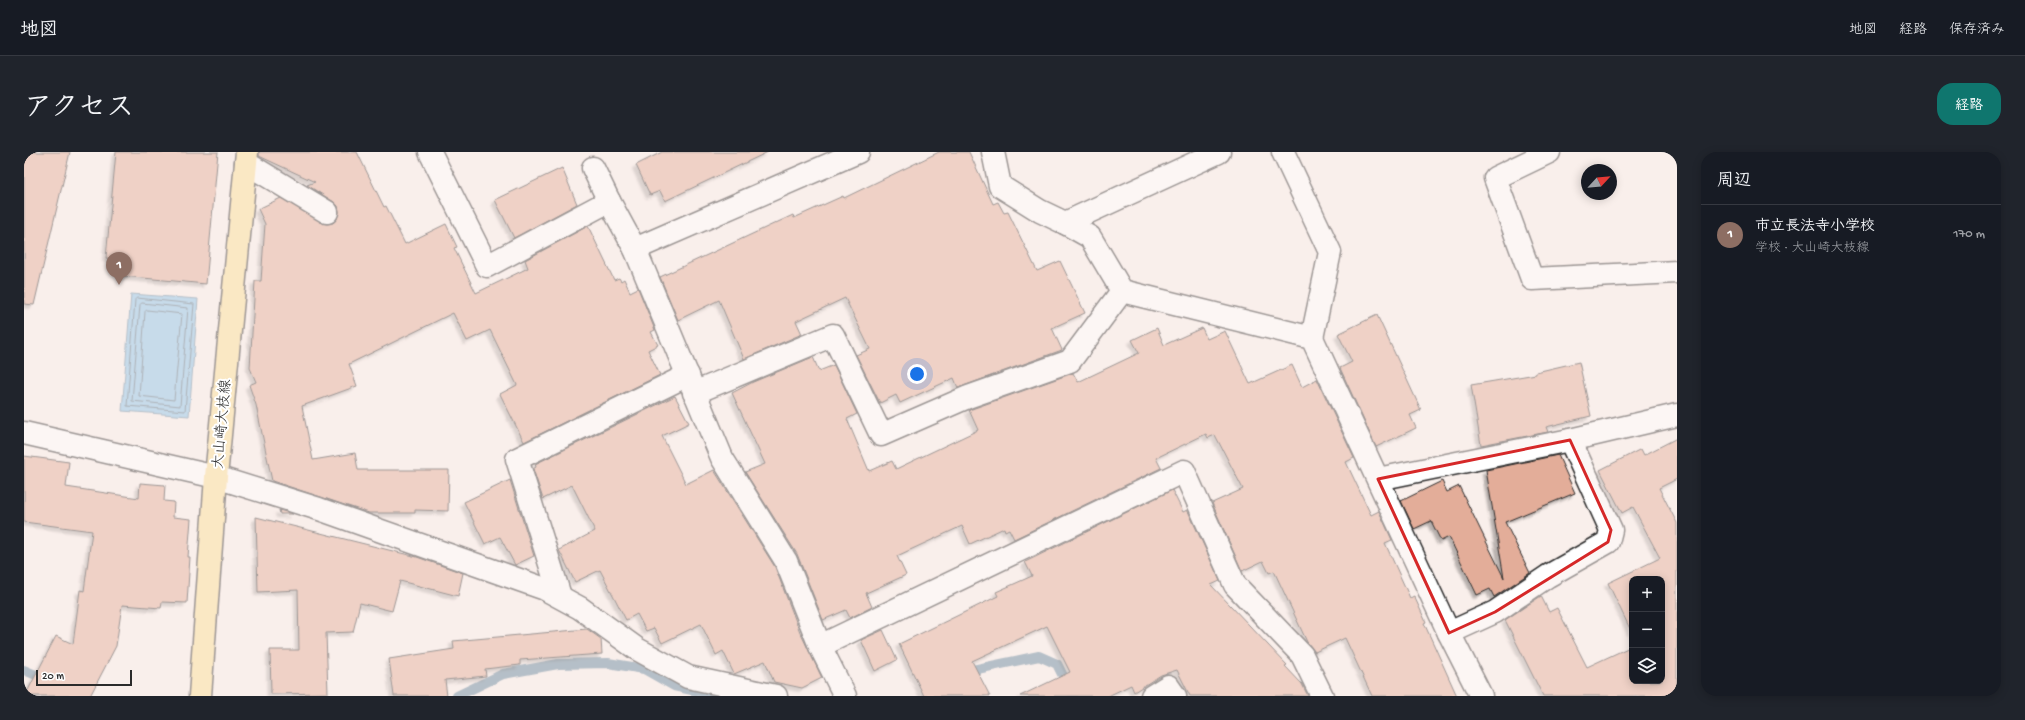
<!DOCTYPE html>
<html lang="ja">
<meta charset="utf-8">
<style>
:root{--surface:#171b24;--page:#20242c;--text:#f1f3f6;--muted:#9ea1a6;--line:#363941;--accent:#0f766e}
body{margin:0;font-family:"Gochi Hand","Klee One",sans-serif;background:var(--page);color:var(--text)}
.controls{position:absolute;right:12px;bottom:12px;display:grid;overflow:hidden;border-radius:8px;box-shadow:0 2px 10px #0003}
.controls button{width:36px;height:36px;display:grid;place-items:center;padding:0;border:0;border-bottom:1px solid var(--line);background:var(--surface);color:var(--text);font:20px sans-serif}
.compass{position:absolute;left:1557px;top:12px;width:36px;height:36px;border-radius:50%;background:var(--surface);box-shadow:0 2px 10px #0003;rotate:64deg}
.scale{position:absolute;left:12px;bottom:10px;width:96px;box-sizing:border-box;padding-left:4px;border:2px solid #2b2b2b;border-top:0;font-size:11px;line-height:14px;white-space:nowrap;color:#2b2b2b;-webkit-text-stroke:3px #fff;paint-order:stroke}
.you{position:absolute;left:893px;top:222px;width:14px;height:14px;margin:-10px;border:3px solid #fff;border-radius:50%;background:#1a73e8;box-shadow:0 0 0 6px #1a73e833}
.badge{display:grid;place-items:center;width:26px;height:26px;border-radius:50%;background:var(--accent);color:#fff;font-size:13px;font-weight:700}
.pin{position:absolute;translate:-50% -33px;filter:drop-shadow(0 1px 2px #0008)}
.pin::after{content:'';position:absolute;top:21px;width:14px;height:12px;background:inherit;clip-path:polygon(0 0,100% 0,50% 100%)}
.list{margin:0;padding:0;list-style:none}
h2{display:flex;justify-content:space-between;align-items:center;height:52px;margin:0;padding:0 16px;font-size:17px}
h2 small{font-size:13px;font-weight:400;color:var(--muted)}
.list li{display:grid;grid-template-columns:26px 1fr auto;gap:12px;align-items:center;box-sizing:border-box;height:60px;padding:0 16px;border-top:1px solid var(--line)}
.list b{display:block;font-size:15px;white-space:nowrap}
.list p{margin:0;font-size:13px;white-space:nowrap;color:var(--muted)}
.list em{font-size:13px;font-style:normal;color:var(--muted)}
.icon{flex:none;width:22px;height:22px;fill:none;stroke:currentColor;stroke-width:2;stroke-linecap:round;stroke-linejoin:round}
.map{position:relative;flex:none;width:1653px;height:544px;overflow:hidden;border-radius:16px}
header{display:flex;align-items:center;gap:24px;box-sizing:border-box;height:56px;padding:0 20px;background:var(--surface);border-bottom:1px solid var(--line)}
header strong{font-size:19px}
nav{display:flex;gap:22px;margin-inline-start:auto;font-size:14px}
.intro{display:flex;align-items:center;justify-content:space-between;box-sizing:border-box;height:96px;padding:0 24px}
h1{margin:0;font-size:28px}
.button{padding:10px 18px;border-radius:16px;background:var(--accent);color:#fff;font-size:14px;font-weight:700}
main{display:flex;gap:24px;padding:0 24px}
aside{flex:1;background:var(--surface);border-radius:16px;box-shadow:0 2px 10px #0003}
.map>svg:first-child{display:block}
</style>
<header>
<strong>地図</strong>
<nav><a>地図</a><a>経路</a><a>保存済み</a></nav>
</header>
<div class="intro"><h1>アクセス</h1><a class="button">経路</a></div>
<main>
<div class="map">
<svg width="1653" height="544" viewBox="0 0 1653 544">
<defs>
<filter id="shadow"><feDropShadow dx="-3.5" dy="3.5" stdDeviation="1" flood-color="#0004"/></filter>
</defs>
<rect width="100%" height="100%" fill="#f9efeb"/>
<filter id="ink" filterUnits="userSpaceOnUse"><feTurbulence type="fractalNoise" baseFrequency=".025" numOctaves="2"/><feDisplacementMap in="SourceGraphic" scale="8" xChannelSelector="R" yChannelSelector="G"/><feConvolveMatrix kernelMatrix="1 2 1 2 8 2 1 2 1" color-interpolation-filters="sRGB"/></filter>
<g filter="url(#ink)">
<path fill="#8ac3e9" stroke="#64869d" d="M107 142 174 147 165 264 98 259Z"/>
<g fill="none" stroke-linecap="round" stroke-linejoin="round">
<g stroke="#516877" stroke-width="1">
<path d="M113 146 170 152 161 259 103 254 111 148Z"/>
<path d="M118 151 164 156 156 254 108 249 116 153Z"/>
<path d="M123 158 158 162 150 248 115 244 121 160Z"/>
</g>
<g stroke="#64869d" stroke-width="10">
<path d="M0 518 24 528"/>
<path d="M939 520 1015 504 1033 512 1049 544"/>
<path d="M433 544 479 522 534 512 584 511 620 517 650 534 695 544"/>
</g>
</g>
<g fill="#e3ad99" stroke="#2b2b2b" filter="url(#shadow)">
<path d="M0 0H46L10 153 0 152Z"/>
<path d="M92 0H194L182 132 98 124 99 108 82 106Z"/>
<path d="M235 0H333L360 55 362 54 381 92 422 72 433 95 430 96 452 141 504 116 501 108 564 74 590 128 595 126 597 129 600 127 606 140 614 136 631 178 627 180 634 193 624 198 636 223 500 290 476 242 493 233 466 178 443 189 429 161 325 212 333 234 278 254 289 308 331 301 334 318H425L424 359 391 358V361H345L248 329 232 253 225 233 232 230 226 216 231 129H237L241 72 234 57 257 46 302 72 309 71 313 67 315 60 314 54 310 50 283 33 291 30 235 4Z"/>
<path d="M638 0H744L641 49 636 39 626 43 612 13Z"/>
<path d="M915 0H945L969 52 974 50 980 61 984 60 1013 119 1036 109 1061 161 1028 176 1038 198 934 236 930 226 876 251 872 243 856 251 832 203 846 197 821 146 772 169 778 182 720 207 695 148 654 168 636 125 769 63 770 66 819 44 820 46Z"/>
<path d="M538 16 553 52 490 86 471 48Z"/>
<path d="M1353 163 1397 258 1386 263 1392 276 1352 295 1316 216 1328 210 1314 182Z"/>
<path d="M1133 176 1140 193 1178 176 1183 187 1201 179 1226 232 1268 213 1278 235 1293 227 1330 306 1322 310 1347 363 1355 359 1368 388 1361 391 1386 446 1390 444 1402 470 1400 471 1433 544H1348L1321 486 1291 500 1283 490 1250 419 1245 421 1239 409 1218 419 1188 351 1219 337 1191 283 1184 286 1182 282 1132 306 1137 316 990 387 985 377 981 379 980 376 946 392 938 374 873 404 882 423 842 441 848 455 826 466 822 458 799 468 773 402 721 320 741 312 708 241 729 230 789 205 795 219 810 213 833 262 823 267 845 319 868 309 872 317 954 278 945 258 1049 221 1054 230 1115 201 1108 188Z"/>
<path d="M1555 210 1567 264 1522 275 1524 280 1457 293 1447 233 1512 222V220Z"/>
<path d="M651 244 665 271 638 284 662 332 690 318 751 415 776 480 798 526 778 536 750 530 741 509 710 522 699 499 692 503 677 472 638 491 630 476 622 479 613 462 602 468 576 418 551 430 535 398 571 379 548 333 519 347 509 317 512 315 511 312Z"/>
<path d="M1653 286V327L1635 336 1653 371V544H1519L1481 468 1517 444 1525 460 1533 456 1563 515 1608 494V529H1638V427H1608V481L1584 431 1636 406 1609 355 1598 361 1576 318 1617 297 1620 303Z"/>
<path d="M1534 303 1551 341 1481 370 1506 421 1470 445 1466 437 1453 443 1425 385 1417 389 1407 369 1390 377 1377 349 1418 329 1423 340 1435 334 1480 426 1462 318Z"/>
<path d="M0 304 45 310 42 335 115 346 116 331 141 333 140 349 150 350 149 365 167 367 164 405H166L163 451 138 450 137 456 98 453 92 494 66 544H1L32 484 49 492 56 438 60 439 68 379 0 370Z"/>
<path d="M486 328 510 404 491 413 476 385 461 392 440 350Z"/>
<path d="M1148 338 1159 360 1163 358 1165 361 1196 429 1187 433 1263 513 1261 514 1278 532 1284 544H1166L1153 518 1137 523 1110 540 1107 533 1084 544H996L1046 520 1023 474 948 509 966 544H900L875 492 974 444 972 440 1008 424 1001 410Z"/>
<path d="M255 358 269 362H256Z"/>
<path d="M232 365 393 405 439 421 434 444 376 429 368 459 336 451 329 480 302 481 304 541 247 542 246 498H275L274 438 234 440Z"/>
<path d="M563 477 577 487 578 502 496 508V513L461 517 462 524 421 528 423 544H370L365 507 430 497 429 489Z"/>
<path d="M859 478 873 508 851 519 837 488Z"/>
</g>
<g fill="none" stroke-linecap="round" stroke-linejoin="round">
<defs>
<g id="minor">
<path d="M406 0 463 114 585 49"/>
<path d="M969 0 976 34 1016 59 1041 71 1066 85 1098 139 1288 186 1425 481 1457 544"/>
<path d="M1259 0 1306 100 1288 186"/>
<path d="M1525 0 1471 26 1508 127 1653 120"/>
<path d="M222 11 303 60"/>
<path d="M569 16 585 49 611 97 698 306 762 409 796 494 821 544"/>
<path d="M1041 71 1195 0"/>
<path d="M611 97 834 0"/>
<path d="M670 241 809 183 857 283 944 245 1046 209 1098 139"/>
<path d="M0 281 192 325 295 357 521 437 556 456 613 497 664 525 752 544"/>
<path d="M1354 327 1546 288 1653 263"/>
<path d="M536 444 493 307 664 223"/>
<path d="M1425 481 1471 460 1524 424 1584 390 1587 378 1546 288"/>
<path d="M796 494 1160 319 1211 433 1278 503 1298 544"/>
<path d="M1128 544 1144 534 1151 544"/>
</g>
<path id="major" d="M176 544 192 325 223 0"/>
</defs>
<use href="#minor" stroke="#2b2b2b" stroke-width="25"/>
<use href="#major" stroke="#2b2b2b" stroke-width="25"/>
<use href="#minor" stroke="#fff" stroke-width="22"/>
<use href="#major" stroke="#fbdf96" stroke-width="22"/>
</g>
</g>
<path d="M0 0H1653V544H0ZM1546 288 1587 378 1584 390 1471 460 1425 481 1354 327Z" fill="#f9efeb" fill-opacity=".55" fill-rule="evenodd"/>
<path fill="none" stroke="#d62828" stroke-width="3" stroke-linejoin="round" d="M1546 288 1587 378 1584 390 1471 460 1425 481 1354 327Z"/>
<g text-anchor="middle" stroke-width="4" stroke-linejoin="round" paint-order="stroke">
<g font-size="15" fill="#2b2b2b" stroke="#fff">
<text transform="translate(197 272) rotate(-85)" y="5">大山崎大枝線</text>
</g>
</g>
</svg>
<div class="controls">
<button>+</button>
<button>−</button>
<button><svg class="icon" aria-label="layers" viewBox="0 0 24 24"><path d="M12 4l9 5-9 5-9-5zM3 14l9 5 9-5"/></svg></button>
</div>
<svg class="compass" viewBox="-18 -18 36 36"><path d="M0-13l5 13h-10z" fill="#e53935"/><path d="M0 13l5-13h-10z" fill="#9ea1a6"/></svg>
<div class="scale">20 m</div>
<div class="you"></div>
<div class="pin badge" style="left:95px;top:133px;background:#8d6e63">1</div>
</div>
<aside>
<h2>周辺<small></small></h2>
<ul class="list">
<li><span class="badge" style="background:#8d6e63">1</span><div><b>市立長法寺小学校</b><p>学校 · 大山崎大枝線</p></div><em>170 m</em></li>
</ul>
</aside>
</main>
